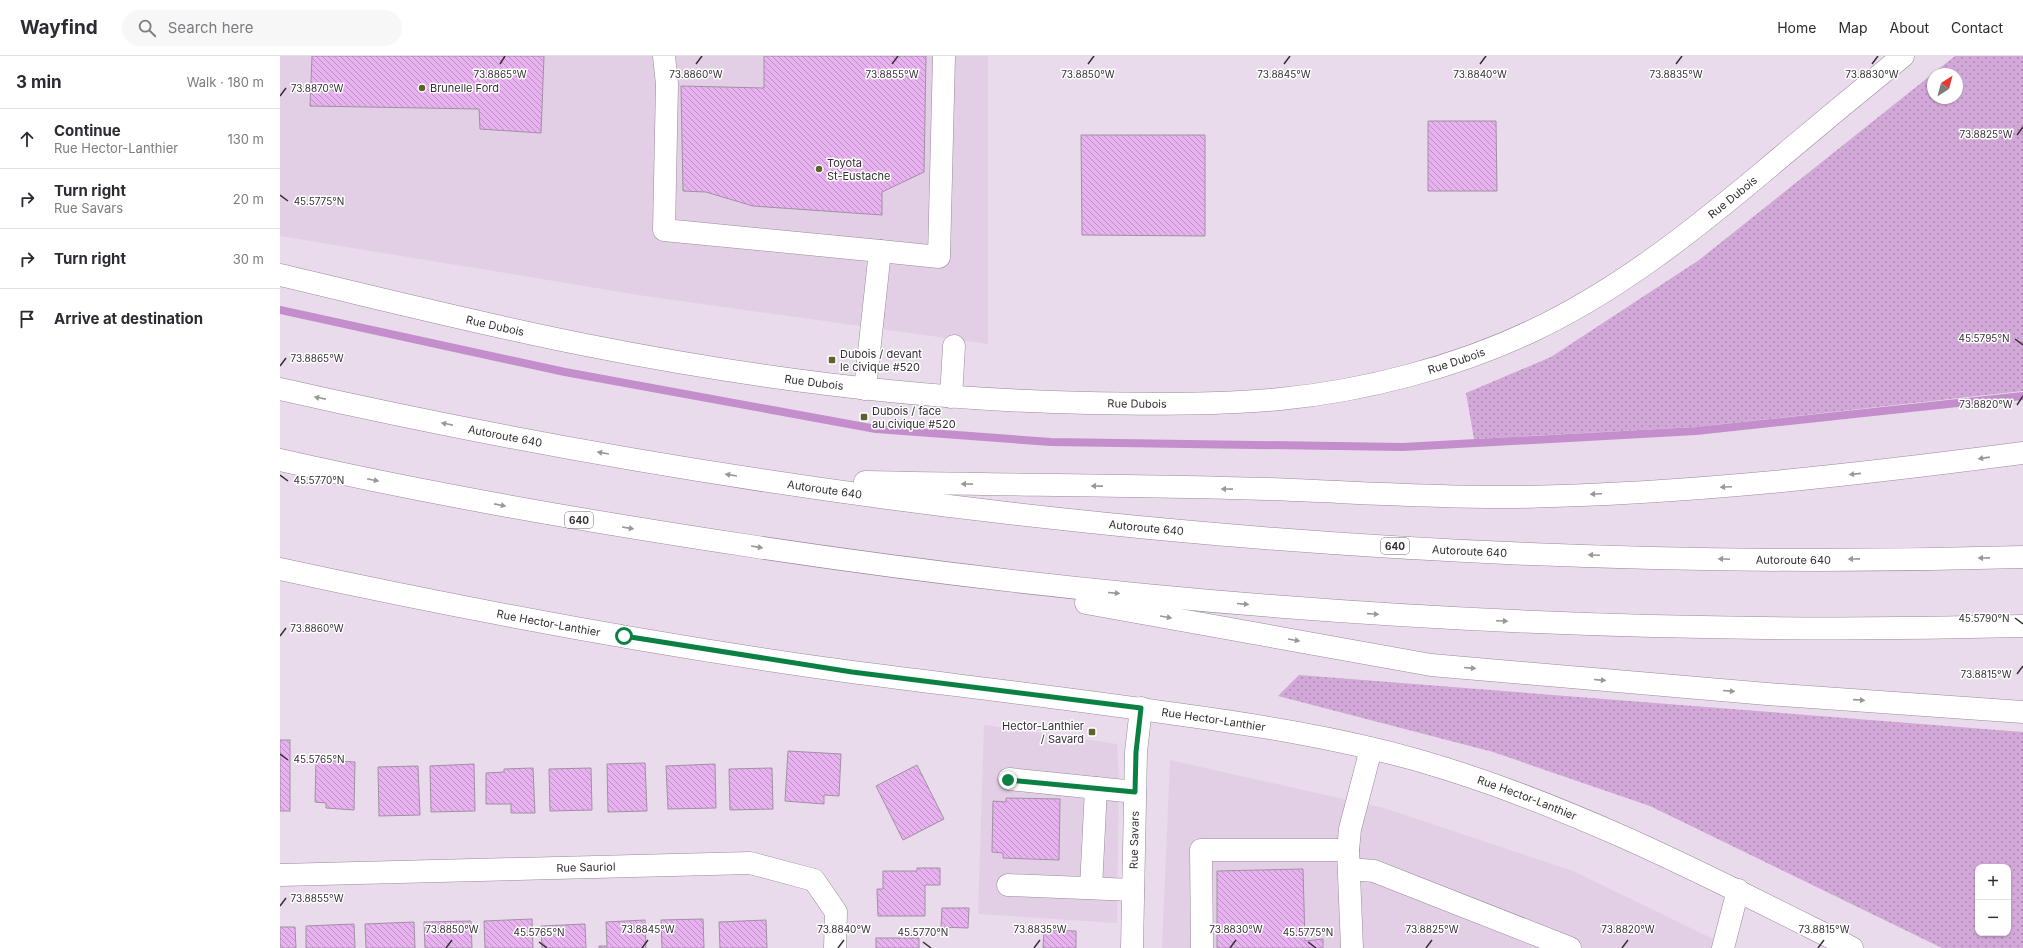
<!DOCTYPE html>
<meta charset="utf-8">
<style>
:root{--surface:#fff;--page:#f7f7f7;--text:#2b2b33;--muted:#7c7c81;--line:#e1e1e2}
body{margin:0;font-family:Inter,sans-serif;background:var(--page);color:var(--text)}
.controls{position:absolute;right:12px;bottom:12px;display:grid;overflow:hidden;border-radius:8px;box-shadow:0 1px 3px #0004}
.controls button{width:36px;height:36px;display:grid;place-items:center;padding:0;border:0;border-bottom:1px solid var(--line);background:var(--surface);color:var(--text);font:20px sans-serif}
.compass{position:absolute;left:1647px;top:12px;width:36px;height:36px;border-radius:50%;background:var(--surface);box-shadow:0 1px 3px #0004;rotate:36deg}
.stop{position:absolute;width:12px;height:12px;margin:-9px;border:3px solid #0b8043;border-radius:50%;background:#fff}
.stop.end{background:#0b8043;border-color:#fff;box-shadow:0 1px 4px #0008}
.list{margin:0;padding:0;list-style:none}
h2{display:flex;justify-content:space-between;align-items:center;height:52px;margin:0;padding:0 16px;font-size:17px}
h2 small{font-size:13px;font-weight:400;color:var(--muted)}
.list li{display:grid;grid-template-columns:26px 1fr auto;gap:12px;align-items:center;box-sizing:border-box;height:60px;padding:0 16px;border-top:1px solid var(--line)}
.list b{display:block;font-size:15px;white-space:nowrap}
.list p{margin:0;font-size:13px;white-space:nowrap;color:var(--muted)}
.list em{font-size:13px;font-style:normal;color:var(--muted)}
.icon{flex:none;width:22px;height:22px;fill:none;stroke:currentColor;stroke-width:2;stroke-linecap:round;stroke-linejoin:round}
.map{position:relative;flex:none;width:1743px;height:892px;overflow:hidden}
header{display:flex;align-items:center;gap:24px;box-sizing:border-box;height:56px;padding:0 20px;background:var(--surface);border-bottom:1px solid var(--line)}
header strong{font-size:19px}
nav{display:flex;gap:22px;margin-inline-start:auto;font-size:14px}
.search{width:280px;height:36px;background:var(--page);display:flex;align-items:center;gap:10px;box-sizing:border-box;padding:0 14px;border-radius:22px;color:var(--muted);font-size:15px}
main{display:flex}
aside{flex:1;background:var(--surface)}
.map>svg:first-child{display:block}
</style>
<header>
<strong>Wayfind</strong>
<div class="search"><svg class="icon" aria-label="search" viewBox="0 0 24 24"><circle cx="10" cy="10" r="6"/><path d="M15 15l6 6"/></svg>Search here</div>
<nav><a>Home</a><a>Map</a><a>About</a><a>Contact</a></nav>
</header>
<main>
<aside>
<h2>3 min<small>Walk · 180 m</small></h2>
<ul class="list">
<li><svg class="icon" aria-label="ahead" viewBox="0 0 24 24"><path d="M12 20V5M6 11l6-6 6 6"/></svg><div><b>Continue</b><p>Rue Hector-Lanthier</p></div><em>130 m</em></li>
<li><svg class="icon" aria-label="right" viewBox="0 0 24 24"><path d="M7 20v-9h11M14 6l5 5-5 5"/></svg><div><b>Turn right</b><p>Rue Savars</p></div><em>20 m</em></li>
<li><svg class="icon" aria-label="right" viewBox="0 0 24 24"><path d="M7 20v-9h11M14 6l5 5-5 5"/></svg><div><b>Turn right</b></div><em>30 m</em></li>
<li><svg class="icon" aria-label="arrive" viewBox="0 0 24 24"><path d="M6 21V4h12l-3 4 3 4H6"/></svg><div><b>Arrive at destination</b></div></li>
</ul>
</aside>
<div class="map">
<svg width="1743" height="892" viewBox="0 0 1743 892">
<defs>
<pattern id="grass-dots" width="8" height="8" patternUnits="userSpaceOnUse"><rect width="8" height="8" fill="#d2a8d8"/><path d="M2 2h.1M6 6h.1" fill="none" stroke="#ab89b0" stroke-width="1.8" stroke-linecap="round"/></pattern>
<pattern id="building-back-hatch" width="6" height="6" patternUnits="userSpaceOnUse"><rect width="6" height="6" fill="#e8b1f0"/><path d="M-1 5l2 2M0 0l6 6M5-1l2 2" fill="none" stroke="#bd90c3"/></pattern>
</defs>
<rect width="100%" height="100%" fill="#e9dbeb"/>
<g fill="#e2cfe5">
<path d="M0 0H708V288L365 240 0 180Z"/>
<path d="M704 669 837 688 839 726 837 867 698 858Z"/>
<path d="M890 704 1104 752 1293 815 1452 892H882Z"/>
</g>
<g fill="url(#grass-dots)" fill-rule="evenodd">
<path d="M1675 0H1743V335L1415 371 1194 383 1186 337 1271 301 1419 204ZM1653 18H1677V42H1653Z"/>
<path d="M1019 619 1743 676V892H1662L1370 750 1213 696 998 640ZM1698 811H1728V877H1698Z"/>
</g>
<g fill="none" stroke-linecap="round" stroke-linejoin="round">
<path stroke="#c38ecb" stroke-width="8" d="M0 254 285 316 596 373 771 386 1123 391 1416 375 1743 340"/>
</g>
<g fill="url(#building-back-hatch)" stroke="#a092a2">
<path d="M32 0H264L261 77 200 73 199 53 30 50Z"/>
<path d="M484 0H646L644 116 602 136V159L473 150 426 136 403 135 401 30 484 32Z"/>
<path d="M1148 65H1216L1217 135H1148Z"/>
<path d="M801 79H925V180L802 179Z"/>
<rect x="0" y="684" width="10" height="71"/>
<path d="M508 695 561 698 559 740 544 739V748L505 745Z"/>
<path d="M36 704 75 706 74 754 46 752V747L35 746Z"/>
<path d="M365 707 367 755 328 756 327 708Z"/>
<path d="M194 708 195 755 151 756 150 710Z"/>
<path d="M435 708 436 752 388 753 386 710Z"/>
<path d="M637 709 664 763 623 784 596 730Z"/>
<path d="M138 710 140 759 99 760 98 711Z"/>
<path d="M253 712 255 757H231V748H206V717L224 716V713Z"/>
<path d="M311 712 312 754 270 755 269 713Z"/>
<path d="M492 712 493 753 450 754 449 713Z"/>
<path d="M726 742 780 743 779 804 723 802V797L712 796 713 745 726 746Z"/>
<path d="M637 812H660V829H645V860H598L597 833H603V815H637Z"/>
<path d="M1023 813 1025 885 1043 883V892H937V815Z"/>
<path d="M662 852H689L688 872 661 871Z"/>
<path d="M252 863 253 892H205L204 865Z"/>
<path d="M423 863 424 892H382L381 864Z"/>
<path d="M365 864 366 892H319V890H327L326 866Z"/>
<path d="M486 864 487 892H440L439 866Z"/>
<path d="M191 865 192 892H145L144 866Z"/>
<path d="M134 866 135 892H86L85 868Z"/>
<path d="M74 868 75 892H26V870Z"/>
<path d="M305 868 306 892H262L261 870Z"/>
<path d="M0 871H15L16 892H0Z"/>
<path d="M764 874 796 875V892H763Z"/>
<rect x="596" y="882" width="43" height="10"/>
</g>
<g fill="none" stroke-linecap="round" stroke-linejoin="round">
<defs>
<g id="minor">
<path d="M384 0 387 28 384 174 600 195 585 333"/>
<path d="M600 195 659 201 664 0"/>
<path id="s1" d="M0 219C102 243 204 269 306 289 472 322 640 344 809 347 873 348 937 349 1000 343 1084 335 1176 311 1252 275 1337 235 1410 177 1482 117 1528 78 1575 39 1623 0"/>
<path d="M671 341 674 290"/>
<path id="s2" d="M0 513C189 554 380 590 572 616 680 630 788 642 896 658 977 669 1058 682 1137 704 1290 748 1430 821 1572 892"/>
<path d="M729 723 855 736"/>
<path d="M1069 813 1094 815 1290 892"/>
<path id="s3" d="M0 819 470 807 534 824 556 856 555 892"/>
<path d="M728 829 853 834"/>
<path d="M811 832 816 732"/>
<path id="s4" d="M852 892 856 696 861 652"/>
<path d="M922 892 921 794H1068"/>
<path d="M1072 892 1068 794 1070 773 1091 693"/>
<path d="M1443 892 1458 834"/>
</g>
<g id="highway">
<path id="s5" d="M0 333C568 462 1161 518 1743 501"/>
<path d="M0 404C158 440 317 467 477 491 896 554 1320 581 1743 570"/>
<path d="M585 426C719 429 853 429 987 433 1071 436 1154 442 1238 441 1407 438 1575 419 1743 397"/>
<path d="M806 547 1151 609 1487 638 1743 656"/>
</g>
</defs>
<use href="#minor" stroke="#978a99" stroke-width="23"/>
<use href="#highway" stroke="#978a99" stroke-width="23"/>
<use href="#minor" stroke="#fff" stroke-width="22"/>
<use href="#highway" stroke="#fff" stroke-width="22"/>
</g>
<defs><path id="oneway-solid" d="M-6-.8H1V-3.2L6.5 0L1 3.2V.8H-6Z"/></defs>
<g fill="#9a979a">
<use href="#oneway-solid" transform="translate(40 342) rotate(-169)"/>
<use href="#oneway-solid" transform="translate(167 368) rotate(-169)"/>
<use href="#oneway-solid" transform="translate(323 397) rotate(-170)"/>
<use href="#oneway-solid" transform="translate(1704 402) rotate(172)"/>
<use href="#oneway-solid" transform="translate(1575 418) rotate(174)"/>
<use href="#oneway-solid" transform="translate(451 419) rotate(-171)"/>
<use href="#oneway-solid" transform="translate(93 424) rotate(12)"/>
<use href="#oneway-solid" transform="translate(687 428) rotate(-179)"/>
<use href="#oneway-solid" transform="translate(817 430) rotate(-179)"/>
<use href="#oneway-solid" transform="translate(1446 431) rotate(177)"/>
<use href="#oneway-solid" transform="translate(947 433) rotate(-179)"/>
<use href="#oneway-solid" transform="translate(1316 438) rotate(178)"/>
<use href="#oneway-solid" transform="translate(220 449) rotate(11)"/>
<use href="#oneway-solid" transform="translate(348 472) rotate(9)"/>
<use href="#oneway-solid" transform="translate(477 491) rotate(9)"/>
<use href="#oneway-solid" transform="translate(1314 499) rotate(-178)"/>
<use href="#oneway-solid" transform="translate(1704 502) rotate(179)"/>
<use href="#oneway-solid" transform="translate(1444 503) rotate(-178)"/>
<use href="#oneway-solid" transform="translate(1574 503) rotate(179)"/>
<use href="#oneway-solid" transform="translate(834 537) rotate(5)"/>
<use href="#oneway-solid" transform="translate(963 548) rotate(5)"/>
<use href="#oneway-solid" transform="translate(1093 558) rotate(4)"/>
<use href="#oneway-solid" transform="translate(886 561) rotate(10)"/>
<use href="#oneway-solid" transform="translate(1222 565) rotate(2)"/>
<use href="#oneway-solid" transform="translate(1014 584) rotate(10)"/>
<use href="#oneway-solid" transform="translate(1190 612) rotate(5)"/>
<use href="#oneway-solid" transform="translate(1320 624) rotate(5)"/>
<use href="#oneway-solid" transform="translate(1449 635) rotate(5)"/>
<use href="#oneway-solid" transform="translate(1579 644) rotate(4)"/>
</g>
<g fill="none" stroke-linecap="round" stroke-linejoin="round">
<path stroke="#0b8043" stroke-width="5" d="M344 580 572 616 861 652 856 696 855 736 728 724"/>
</g>
<path fill="none" stroke="#352f35" stroke-width="1.5" d="M220 8 225 0M416 8 422 0M612 8 618 0M808 8 814 0M1004 8 1010 0M1200 8 1206 0M1396 8 1402 0M1592 8 1598 0M0 40 6 32M1737 79 1743 71M0 139 8 145M1735 283 1743 289M0 310 6 302M1737 349 1743 340M0 419 8 425M1735 562 1743 568M0 580 6 572M1737 618 1743 610M0 698 8 704M0 850 6 842M259 886 267 892M643 886 651 892M1028 886 1036 892M166 892 172 884M362 892 368 884M558 892 564 884M754 892 760 884M950 892 956 884M1146 892 1152 884M1342 892 1348 884M1538 892 1544 884"/>
<g fill="#5e622f" stroke="#fff" stroke-width="1.5">
<circle cx="142" cy="32" r="4"/>
<circle cx="539" cy="113" r="4"/>
<rect x="548" y="300" width="8" height="8" rx="2"/>
<rect x="580" y="357" width="8" height="8" rx="2"/>
<rect x="808" y="672" width="8" height="8" rx="2"/>
</g>
<g text-anchor="middle" stroke-width="3" stroke-linejoin="round" paint-order="stroke">
<g fill="#fff" stroke="#726d72" stroke-width="1">
<rect x="285" y="456" width="28" height="16" rx="3"/>
<rect x="1101" y="482" width="28" height="16" rx="3"/>
</g>
<g font-size="10" font-weight="bold" fill="#352f35">
<text x="299" y="468">640</text>
<text x="1115" y="494">640</text>
</g>
<g font-size="11" fill="#352f35" stroke="#fff" text-anchor="start">
<text x="150" y="36">Brunelle Ford</text>
<text x="547" y="111">Toyota<tspan x="547" dy="13">St-Eustache</tspan></text>
<text x="560" y="302">Dubois / devant<tspan x="560" dy="13">le civique #520</tspan></text>
<text x="592" y="359">Dubois / face<tspan x="592" dy="13">au civique #520</tspan></text>
<text x="804" y="674" text-anchor="end">Hector-Lanthier<tspan x="804" dy="13">/ Savard</tspan></text>
</g>
<g font-size="11" fill="#352f35" stroke="#fff">
<text dy="4" stroke="none"><textPath href="#s1" startOffset="1516">Rue Dubois</textPath></text>
<text dy="4" stroke="none"><textPath href="#s1" startOffset="221">Rue Dubois</textPath></text>
<text dy="4" stroke="none"><textPath href="#s1" startOffset="1193">Rue Dubois</textPath></text>
<text dy="4" stroke="none"><textPath href="#s1" startOffset="545">Rue Dubois</textPath></text>
<text dy="4" stroke="none"><textPath href="#s1" startOffset="869">Rue Dubois</textPath></text>
<text dy="4" stroke="none"><textPath href="#s5" startOffset="230">Autoroute 640</textPath></text>
<text dy="4" stroke="none"><textPath href="#s5" startOffset="554">Autoroute 640</textPath></text>
<text dy="4" stroke="none"><textPath href="#s5" startOffset="878">Autoroute 640</textPath></text>
<text dy="4" stroke="none"><textPath href="#s5" startOffset="1202">Autoroute 640</textPath></text>
<text dy="4" stroke="none"><textPath href="#s5" startOffset="1526">Autoroute 640</textPath></text>
<text dy="4" stroke="none"><textPath href="#s2" startOffset="274">Rue Hector-Lanthier</textPath></text>
<text dy="4" stroke="none"><textPath href="#s2" startOffset="946">Rue Hector-Lanthier</textPath></text>
<text dy="4" stroke="none"><textPath href="#s2" startOffset="1270">Rue Hector-Lanthier</textPath></text>
<text dy="4" stroke="none"><textPath href="#s4" startOffset="108">Rue Savars</textPath></text>
<text dy="4" stroke="none"><textPath href="#s3" startOffset="306">Rue Sauriol</textPath></text>
</g>
</g>
<g font-size="10" text-anchor="middle" fill="#352f35" stroke="#fff" stroke-width="3" stroke-linejoin="round" paint-order="stroke">
<text x="220" y="22">73.8865°W</text>
<text x="416" y="22">73.8860°W</text>
<text x="612" y="22">73.8855°W</text>
<text x="808" y="22">73.8850°W</text>
<text x="1004" y="22">73.8845°W</text>
<text x="1200" y="22">73.8840°W</text>
<text x="1396" y="22">73.8835°W</text>
<text x="1592" y="22">73.8830°W</text>
<text x="37" y="36">73.8870°W</text>
<text x="1706" y="82">73.8825°W</text>
<text x="39" y="149">45.5775°N</text>
<text x="1704" y="286">45.5795°N</text>
<text x="37" y="306">73.8865°W</text>
<text x="1706" y="352">73.8820°W</text>
<text x="39" y="428">45.5770°N</text>
<text x="1704" y="566">45.5790°N</text>
<text x="37" y="576">73.8860°W</text>
<text x="1706" y="622">73.8815°W</text>
<text x="39" y="707">45.5765°N</text>
<text x="37" y="846">73.8855°W</text>
<text x="172" y="877">73.8850°W</text>
<text x="368" y="877">73.8845°W</text>
<text x="564" y="877">73.8840°W</text>
<text x="760" y="877">73.8835°W</text>
<text x="956" y="877">73.8830°W</text>
<text x="1152" y="877">73.8825°W</text>
<text x="1348" y="877">73.8820°W</text>
<text x="1544" y="877">73.8815°W</text>
<text x="259" y="880">45.5765°N</text>
<text x="643" y="880">45.5770°N</text>
<text x="1028" y="880">45.5775°N</text>
</g>
</svg>
<div class="controls">
<button>+</button>
<button>−</button>
</div>
<svg class="compass" viewBox="-18 -18 36 36"><path d="M0-13l5 13h-10z" fill="#e53935"/><path d="M0 13l5-13h-10z" fill="#7c7c81"/></svg>
<div class="stop" style="left:344px;top:580px"></div>
<div class="stop end" style="left:728px;top:724px"></div>
</div>
</main>
